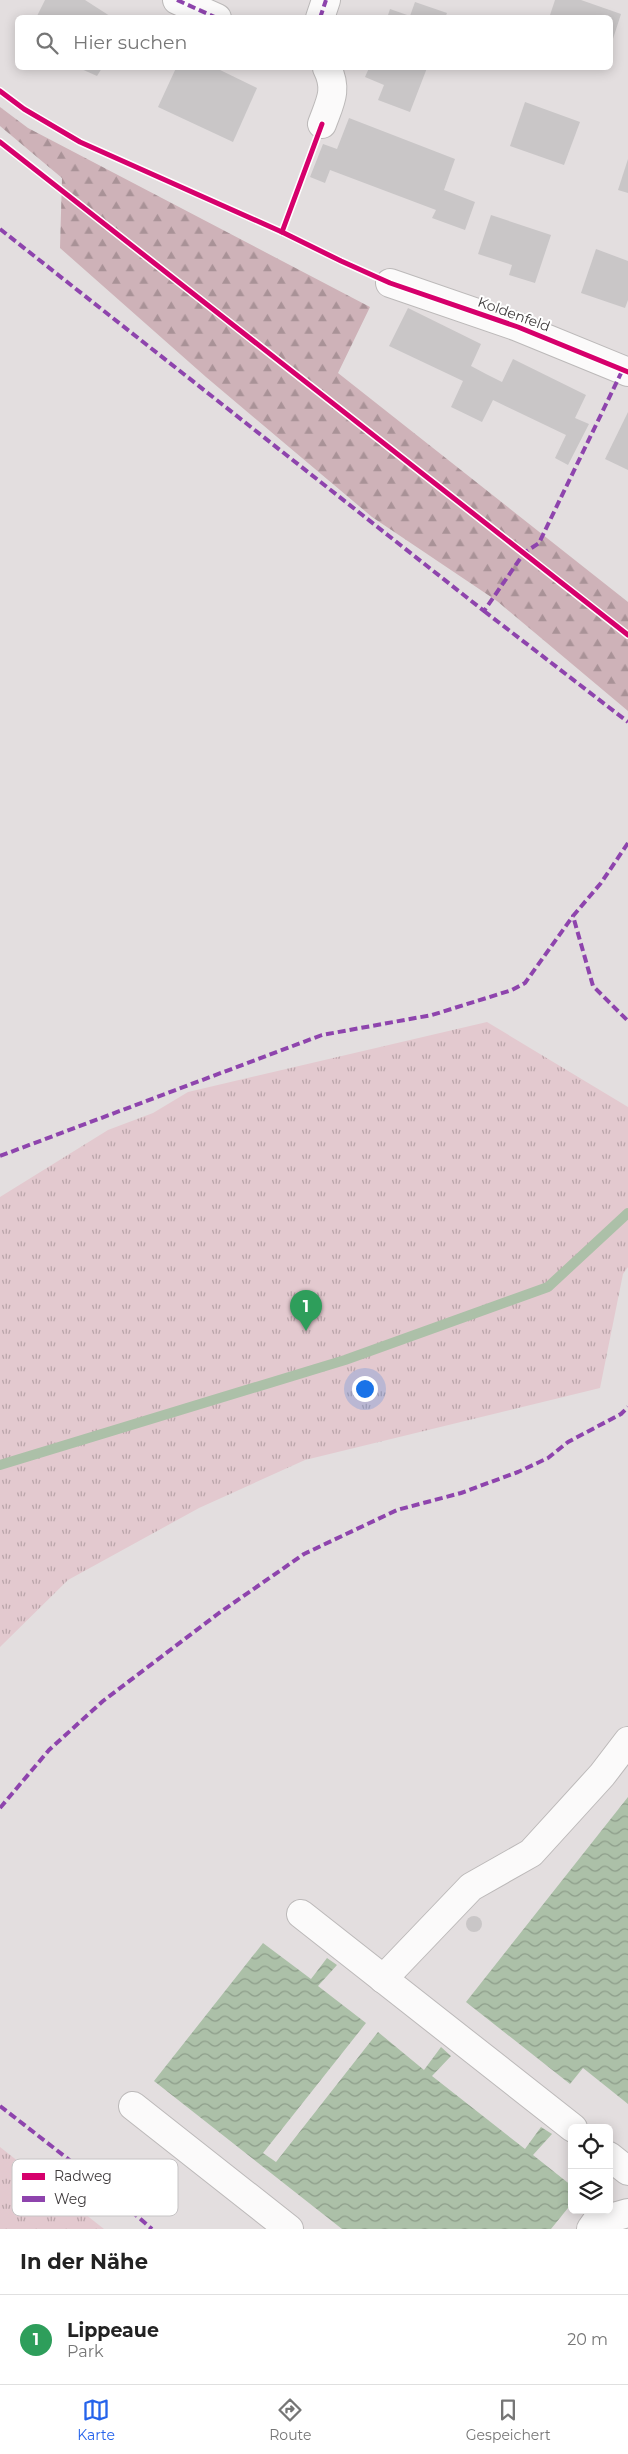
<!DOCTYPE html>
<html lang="de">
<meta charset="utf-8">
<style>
:root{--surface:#fff;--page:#f2f2f2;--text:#222;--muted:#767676;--line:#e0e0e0;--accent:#2563eb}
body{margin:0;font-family:Montserrat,sans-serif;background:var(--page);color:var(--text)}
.controls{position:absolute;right:15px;bottom:15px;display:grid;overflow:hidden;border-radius:8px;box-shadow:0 2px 12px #0003}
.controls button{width:45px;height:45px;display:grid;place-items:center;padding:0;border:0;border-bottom:1px solid var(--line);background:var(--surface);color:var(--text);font:25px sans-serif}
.you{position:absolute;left:364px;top:1388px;width:18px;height:18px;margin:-12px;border:4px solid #fff;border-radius:50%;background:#1a73e8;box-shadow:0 0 0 8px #1a73e833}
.badge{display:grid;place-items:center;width:32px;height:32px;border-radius:50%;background:var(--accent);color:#fff;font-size:16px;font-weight:700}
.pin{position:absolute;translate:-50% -41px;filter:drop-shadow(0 1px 2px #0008)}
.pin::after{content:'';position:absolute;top:26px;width:18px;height:15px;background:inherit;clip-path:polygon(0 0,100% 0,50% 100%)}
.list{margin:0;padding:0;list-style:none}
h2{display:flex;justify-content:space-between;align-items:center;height:65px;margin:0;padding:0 20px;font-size:21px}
h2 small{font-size:16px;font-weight:400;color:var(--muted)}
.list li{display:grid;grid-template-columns:32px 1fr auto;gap:15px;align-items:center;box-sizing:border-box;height:90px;padding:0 20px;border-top:1px solid var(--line)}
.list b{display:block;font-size:19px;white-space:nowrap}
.list p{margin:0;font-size:16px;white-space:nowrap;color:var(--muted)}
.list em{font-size:16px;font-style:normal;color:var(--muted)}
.icon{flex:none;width:28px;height:28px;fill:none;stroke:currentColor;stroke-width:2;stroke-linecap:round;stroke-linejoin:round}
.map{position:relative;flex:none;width:628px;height:2229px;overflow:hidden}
.search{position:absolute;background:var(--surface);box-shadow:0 2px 12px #0003;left:15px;right:15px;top:15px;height:55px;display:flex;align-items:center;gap:12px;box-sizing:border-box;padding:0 18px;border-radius:8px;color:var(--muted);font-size:19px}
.sheet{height:155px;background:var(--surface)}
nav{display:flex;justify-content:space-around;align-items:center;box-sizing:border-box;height:70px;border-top:1px solid var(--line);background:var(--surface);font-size:14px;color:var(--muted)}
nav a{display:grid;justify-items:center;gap:2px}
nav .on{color:var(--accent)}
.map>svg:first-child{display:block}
</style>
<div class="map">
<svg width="628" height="2229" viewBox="0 0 628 2229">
<defs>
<pattern id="forest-firs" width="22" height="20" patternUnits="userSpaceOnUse" patternTransform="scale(1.25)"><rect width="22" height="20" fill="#ceb2b8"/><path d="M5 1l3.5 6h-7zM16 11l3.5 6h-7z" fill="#a99297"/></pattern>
<pattern id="park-tufts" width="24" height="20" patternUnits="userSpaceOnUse" patternTransform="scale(1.25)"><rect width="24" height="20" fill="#e3c9cf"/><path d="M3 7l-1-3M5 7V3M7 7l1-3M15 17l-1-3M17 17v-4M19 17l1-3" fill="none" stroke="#b9a4a9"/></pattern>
<pattern id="water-waves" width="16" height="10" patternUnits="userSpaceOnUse" patternTransform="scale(1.25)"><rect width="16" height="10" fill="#acc0a8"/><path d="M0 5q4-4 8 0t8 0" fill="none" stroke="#8d9d8a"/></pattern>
</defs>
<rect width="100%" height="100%" fill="#e3dedf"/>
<path fill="url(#forest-firs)" d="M0 107 28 128 370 307 338 373 628 602V711L497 601 372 517 206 377 60 248 62 178 0 126Z"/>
<g fill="url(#park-tufts)">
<path d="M487 1022 628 1107V1267L623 1274 600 1388 305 1460 199 1508 68 1580 0 1647V1197L108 1130 153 1113 188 1092Z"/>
<path d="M0 2147 104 2229H0Z"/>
</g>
<g fill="url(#water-waves)">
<path d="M628 1797V2104L583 2068 570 2084 466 2002Z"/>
<path d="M263 1943 311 1979 327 1958 337 1965 318 1986 366 2023 263 2153 276 2162 378 2032 424 2070 441 2047 451 2056 432 2076 525 2149 541 2127 552 2134 533 2155 572 2186V2203L551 2229H342L154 2081Z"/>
</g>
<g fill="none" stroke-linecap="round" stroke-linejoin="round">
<path stroke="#acc0a8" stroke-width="10" d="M0 1465 345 1360 548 1287 628 1213"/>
</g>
<g fill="#c9c6c7">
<path d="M45 0H85L113 18H36Z"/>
<path d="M555 0H581L621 14 611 45 610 18H549Z"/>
<path d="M415 2 447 13 445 18H387L390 9 410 16Z"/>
<path d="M79 68H102L97 76Z"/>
<path d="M176 68H216L257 88 233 142 158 107Z"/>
<path d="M369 68H427L410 112 378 100 384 85 365 77Z"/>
<path d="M525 102 580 122 564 165 510 146Z"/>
<path d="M349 118 455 159 444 190 475 202 465 230 432 218 436 210 330 170 325 183 310 177 323 144 337 149Z"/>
<path d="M628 159V193L618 190Z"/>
<path d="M491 215 551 235 535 283 509 275 512 265 478 254Z"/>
<path d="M596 249 628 261V300L625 308 581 293Z"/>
<path d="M408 308 481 344 471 366 486 374 502 382 513 359 586 395 575 418 589 424 568 465 555 458 566 435 493 400 482 422 451 407 463 381 389 346Z"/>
<path d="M628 412V470L605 459Z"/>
<circle cx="474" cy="1924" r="8"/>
</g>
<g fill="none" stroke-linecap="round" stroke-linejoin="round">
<defs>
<g id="minor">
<path d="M177 0 217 18"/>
<path d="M320 18 326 0"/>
<path d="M322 124C330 102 338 90 327 68"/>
<path d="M390 283 518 327 628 372"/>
<path d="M301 1914 573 2128"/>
<path d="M383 1979 471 1887 531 1853 602 1775 628 1741"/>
<path d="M133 2106 289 2229"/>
<path d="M609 2156 628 2171"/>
<path d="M591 2229 596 2222 628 2213"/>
</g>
</defs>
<use href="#minor" stroke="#bcb9b9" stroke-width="30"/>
<use href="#minor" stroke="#fbfafa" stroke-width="28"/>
<g stroke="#8e44ad" stroke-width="4" stroke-dasharray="8 4" stroke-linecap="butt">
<path d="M177 0 217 18"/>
<path d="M320 18 326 0"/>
<path d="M0 229 484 611 524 553 539 543 623 369"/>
<path d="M484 611 628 722"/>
<path d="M628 843 601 883 573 916 593 986 628 1021"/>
<path d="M0 1156 322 1035 432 1015 512 990 525 983 573 916"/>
<path d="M0 1808 49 1750 103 1701 219 1613 304 1554 397 1510 461 1493 518 1472 548 1458 568 1442 621 1414 628 1407"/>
<path d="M0 2106 95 2180 152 2229"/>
</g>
<defs>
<g id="cycleway">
<path d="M0 91 24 109 80 142 282 232 341 261 390 283 518 327 628 372"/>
<path d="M0 142 628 635"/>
<path d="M282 232 322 124"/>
</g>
</defs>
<use href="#cycleway" stroke="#fff" stroke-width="8"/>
<use href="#cycleway" stroke="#d6006c" stroke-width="5"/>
</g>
<g text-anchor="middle" stroke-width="4" stroke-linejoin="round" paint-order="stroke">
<g font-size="14" fill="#403c3d" stroke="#fff">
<text transform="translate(514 314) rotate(20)" y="5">Koldenfeld</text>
</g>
</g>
<rect x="12" y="2159" width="166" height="57" rx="8" fill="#fff" stroke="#c6c4c5" stroke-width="1"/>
<rect x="22" y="2173" width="23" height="7" fill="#d6006c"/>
<rect x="22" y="2196" width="23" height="6" fill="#8e44ad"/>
<g font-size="14" fill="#403c3d">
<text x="54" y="2181">Radweg</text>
<text x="54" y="2204">Weg</text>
</g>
</svg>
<div class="controls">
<button><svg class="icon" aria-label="locate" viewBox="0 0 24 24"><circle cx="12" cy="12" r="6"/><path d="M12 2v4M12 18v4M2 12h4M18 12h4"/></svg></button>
<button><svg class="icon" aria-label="layers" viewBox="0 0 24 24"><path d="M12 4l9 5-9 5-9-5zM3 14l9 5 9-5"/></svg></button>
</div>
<div class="you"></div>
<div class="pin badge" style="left:306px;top:1331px;background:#2e9e5b">1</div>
<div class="search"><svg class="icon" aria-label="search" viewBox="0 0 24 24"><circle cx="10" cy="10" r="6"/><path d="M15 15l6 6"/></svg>Hier suchen</div>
</div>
<section class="sheet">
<h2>In der Nähe<small></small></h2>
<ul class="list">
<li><span class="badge" style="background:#2e9e5b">1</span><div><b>Lippeaue</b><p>Park</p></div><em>20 m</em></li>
</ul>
</section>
<nav>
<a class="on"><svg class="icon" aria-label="map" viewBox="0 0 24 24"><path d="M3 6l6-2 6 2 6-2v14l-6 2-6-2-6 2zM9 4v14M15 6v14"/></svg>Karte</a>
<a><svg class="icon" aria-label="directions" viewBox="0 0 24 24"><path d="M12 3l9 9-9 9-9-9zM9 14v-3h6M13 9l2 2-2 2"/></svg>Route</a>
<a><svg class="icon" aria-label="saved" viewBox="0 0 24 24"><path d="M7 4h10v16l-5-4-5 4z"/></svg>Gespeichert</a>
</nav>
